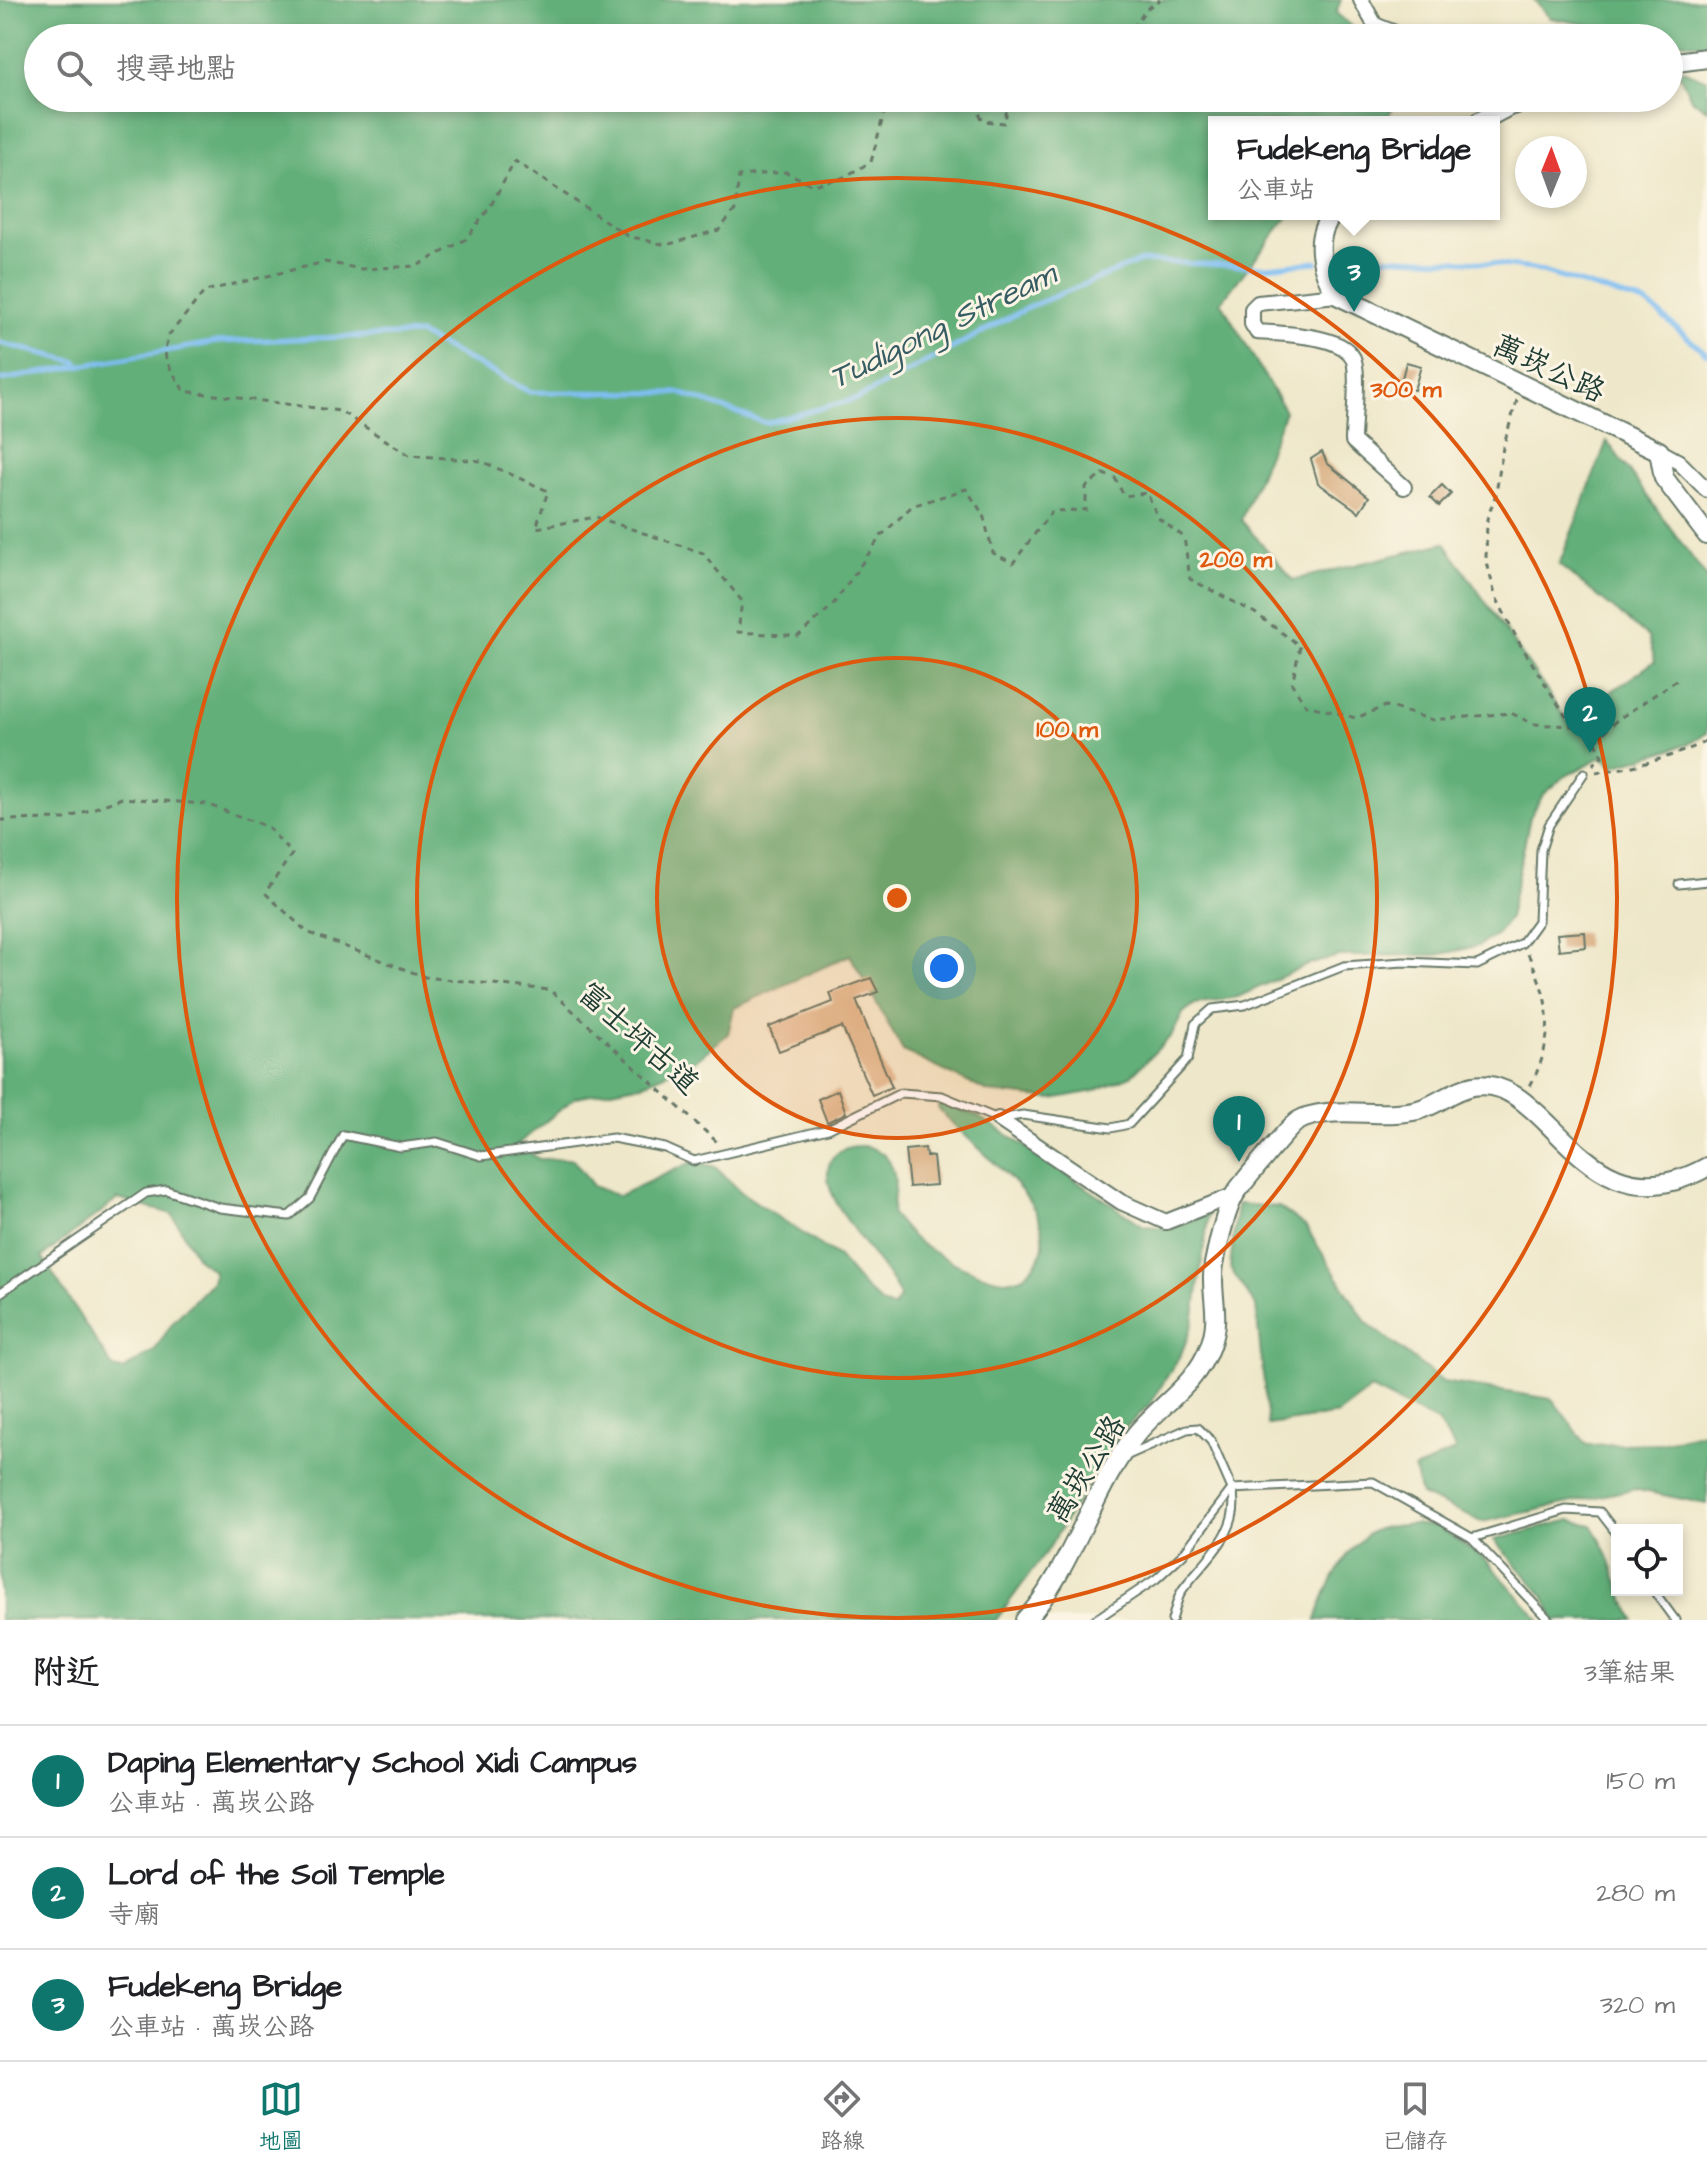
<!DOCTYPE html>
<html lang="zh-TW">
<meta charset="utf-8">
<style>
:root{--surface:#fff;--page:#f6f6f6;--text:#202124;--muted:#757577;--line:#e0e0e0;--accent:#0f766e}
body{margin:0;font-family:"Architects Daughter","LXGW WenKai TC",sans-serif;background:var(--page);color:var(--text)}
.controls{position:absolute;right:24px;bottom:24px;display:grid;overflow:hidden;border-radius:0px;box-shadow:0 4px 12px #0003}
.controls button{width:72px;height:72px;display:grid;place-items:center;padding:0;border:0;border-bottom:2px solid var(--line);background:var(--surface);color:var(--text);font:40px sans-serif}
.compass{position:absolute;left:1515px;top:136px;width:72px;height:72px;border-radius:50%;background:var(--surface);box-shadow:0 4px 12px #0003;rotate:1deg}
.you{position:absolute;left:944px;top:968px;width:28px;height:28px;margin:-20px;border:6px solid #fff;border-radius:50%;background:#1a73e8;box-shadow:0 0 0 12px #1a73e833}
.badge{display:grid;place-items:center;width:52px;height:52px;border-radius:50%;background:var(--accent);color:#fff;font-size:26px;font-weight:700}
.pin{position:absolute;translate:-50% -66px;filter:drop-shadow(0 2px 4px #0008)}
.pin::after{content:'';position:absolute;top:42px;width:28px;height:24px;background:inherit;clip-path:polygon(0 0,100% 0,50% 100%)}
.popup{position:absolute;left:1208px;top:116px;width:292px;height:104px;box-sizing:border-box;display:grid;place-content:center;border-radius:0px;background:var(--surface);filter:drop-shadow(0 2px 6px #0005);font-size:26px;white-space:nowrap;color:var(--muted)}
.popup b{font-size:30px;color:var(--text)}
.popup::after{content:'';position:absolute;left:50%;top:100%;margin-left:-16px;border:16px solid transparent;border-top-color:var(--surface)}
.list{margin:0;padding:0;list-style:none}
h2{display:flex;justify-content:space-between;align-items:center;height:104px;margin:0;padding:0 32px;font-size:34px}
h2 small{font-size:26px;font-weight:400;color:var(--muted)}
.list li{display:grid;grid-template-columns:52px 1fr auto;gap:24px;align-items:center;box-sizing:border-box;height:112px;padding:0 32px;border-top:2px solid var(--line)}
.list b{display:block;font-size:30px;white-space:nowrap}
.list p{margin:0;font-size:26px;white-space:nowrap;color:var(--muted)}
.list em{font-size:26px;font-style:normal;color:var(--muted)}
.icon{flex:none;width:44px;height:44px;fill:none;stroke:currentColor;stroke-width:2;stroke-linecap:round;stroke-linejoin:round}
.map{position:relative;flex:none;width:1707px;height:1620px;overflow:hidden}
.search{position:absolute;background:var(--surface);box-shadow:0 4px 12px #0003;left:24px;right:24px;top:24px;height:88px;display:flex;align-items:center;gap:20px;box-sizing:border-box;padding:0 28px;border-radius:44px;color:var(--muted);font-size:30px}
.sheet{height:440px;background:var(--surface)}
nav{display:flex;justify-content:space-around;align-items:center;box-sizing:border-box;height:112px;border-top:2px solid var(--line);background:var(--surface);font-size:22px;color:var(--muted)}
nav a{display:grid;justify-items:center;gap:4px}
nav .on{color:var(--accent)}
.map>svg:first-child{display:block}
</style>
<div class="map">
<svg width="1707" height="1620" viewBox="0 0 1707 1620">
<rect width="100%" height="100%" fill="#fcf5e5"/>
<filter id="ink" filterUnits="userSpaceOnUse"><feTurbulence type="fractalNoise" baseFrequency=".0125" numOctaves="2"/><feDisplacementMap in="SourceGraphic" scale="16" xChannelSelector="R" yChannelSelector="G"/><feConvolveMatrix kernelMatrix="1 2 1 2 8 2 1 2 1" color-interpolation-filters="sRGB"/></filter>
<filter id="wash" filterUnits="userSpaceOnUse"><feTurbulence type="fractalNoise" baseFrequency=".006" numOctaves="4" result="noise"/><feDisplacementMap in="SourceGraphic" scale="32" xChannelSelector="R" yChannelSelector="G"/><feGaussianBlur stdDeviation="1.8" result="paint"/><feColorMatrix in="noise" values="0 0 0 0 0 0 0 0 0 0 0 0 0 0 0 0 0 1.4 0 .05"/><feComposite in="paint" operator="in"/></filter>
<g filter="url(#wash)">
<rect width="100%" height="100%" fill="#eee7c9"/>
<g fill="#62af79" stroke="#407656" stroke-width="2" fill-rule="evenodd">
<path d="M0 0H1341L1336 13 1366 38H38V98H1398L1385 122H1214V214H1290L1221 302 1285 411 1241 520 1293 580 1445 543 1568 722 1655 661 1648 637 1559 565 1607 441 1707 578V733L1686 745 1614 766 1601 757 1564 777 1543 795 1530 817 1509 918 1496 935 1478 946 1436 955 1339 956 1307 965 1238 997 1195 1004 1183 1013 1172 1035 1131 1076 1094 1091 1052 1099 988 1092 903 1051 850 955 734 1008 728 1034 693 1062 642 1084 576 1097 518 1144 539 1159H573L593 1186 618 1196 694 1161 715 1167 741 1192 838 1257 861 1284 882 1304 893 1308 900 1297C889 1265 814 1199 830 1163 841 1139 880 1141 891 1165 898 1180 893 1197 892 1214 900 1223 908 1234 917 1241 934 1255 984 1279 1006 1280 1018 1281 1025 1276 1033 1267 1044 1255 1046 1238 1040 1222 1027 1183 965 1140 938 1108L940 1103 975 1115 999 1129 1144 1226 1172 1228 1209 1213 1193 1323 1181 1354 1150 1404 1116 1437 1049 1548 996 1620H0ZM118 1199 172 1214 198 1259 214 1271 212 1282 173 1322 155 1350 123 1370 113 1368 42 1257Z"/>
<path d="M1534 0H1707V46L1550 18Z"/>
<path d="M1676 67 1707 80V110L1691 99Z"/>
<path d="M1237 1204 1279 1207 1305 1226 1366 1322 1443 1382 1552 1399 1587 1445 1661 1443 1707 1431V1504L1633 1489 1482 1522 1421 1495 1414 1470 1456 1450 1437 1422 1371 1389 1338 1414 1268 1425 1256 1306 1230 1268Z"/>
<path d="M1570 1520 1592 1525C1613 1556 1616 1589 1635 1620H1555L1544 1596 1494 1540Z"/>
<path d="M1413 1524 1438 1527 1486 1560 1540 1620H1316C1324 1592 1350 1536 1381 1528 1391 1525 1403 1525 1413 1524Z"/>
</g>
<g fill="none" stroke-linecap="round" stroke-linejoin="round">
<g stroke="#7fbef3" stroke-width="5">
<path d="M1327 261 1375 257 1469 261 1533 269 1648 304 1707 354"/>
<path d="M0 343 77 362"/>
<path d="M0 380 217 342 419 334 530 392 680 393 766 423 859 398 1031 306 1141 261 1265 267 1317 262"/>
</g>
</g>
<g id="blocks">
<g fill="#d7ab7e">
<path d="M1406 362 1421 366 1414 390 1400 387Z"/>
<path d="M1322 452 1327 463 1369 497 1359 512 1318 483 1311 459Z"/>
<path d="M1442 485 1451 494 1439 506 1430 497Z"/>
<path d="M1585 932 1586 947 1559 950 1557 934Z"/>
<path d="M871 978 878 992 856 1000 892 1087 872 1095 842 1027 779 1051 769 1027 833 1002 830 993Z"/>
<path d="M838 1090 846 1113 827 1122 818 1099Z"/>
<path d="M925 1148 926 1156 933 1157 936 1185 909 1187 905 1150Z"/>
</g>
</g>
</g>
<g filter="url(#ink)">
<use href="#blocks" fill-opacity="0" stroke="#677868" stroke-width="2"/>
<g fill="none" stroke-linecap="round" stroke-linejoin="round">
<defs>
<g id="service">
<path d="M1679 884 1707 881"/>
<path d="M0 1293 146 1193 166 1190 220 1208 289 1216 310 1198 343 1135 401 1147 437 1142 481 1156 613 1138 665 1148 694 1161 828 1129 901 1093 942 1096 998 1119 1023 1115 1111 1128 1129 1124 1188 1059 1195 1024 1212 1009 1245 1005 1344 966 1404 962 1477 965 1522 943 1538 921 1541 850 1549 825 1584 773"/>
<path d="M1128 1455 1187 1429 1198 1428 1211 1441 1232 1489 1373 1482 1472 1538 1566 1510 1600 1512 1617 1534"/>
<path d="M1472 1538 1549 1620"/>
<path d="M1653 1590 1675 1620"/>
<path d="M1095 1620 1156 1579 1183 1554 1232 1489"/>
<path d="M1172 1620C1175 1611 1177 1597 1183 1589 1204 1560 1243 1532 1232 1489"/>
</g>
<g id="minor">
<path d="M1361 0 1375 25 1408 38"/>
<path d="M1337 295 1258 303 1252 309V324L1257 332C1280 334 1347 334 1354 361 1359 378 1353 421 1353 441L1404 487"/>
<path d="M1659 451 1679 462 1707 490"/>
<path d="M998 1119 1121 1202 1166 1222 1235 1195"/>
</g>
<g id="tertiary">
<path d="M1669 63 1707 58"/>
<path d="M1479 122 1509 106 1538 98"/>
<path d="M1333 214C1312 237 1321 271 1337 295L1659 451 1664 478 1707 535"/>
<path d="M1025 1620C1071 1572 1093 1486 1137 1433 1162 1403 1196 1385 1210 1346 1222 1314 1209 1293 1214 1264 1218 1244 1225 1211 1235 1194 1241 1185 1290 1125 1298 1121 1306 1116 1318 1114 1327 1113 1357 1110 1388 1117 1418 1110 1438 1105 1452 1090 1473 1086 1551 1072 1581 1237 1707 1167"/>
</g>
</defs>
<use href="#service" stroke="#677868" stroke-width="11"/>
<use href="#minor" stroke="#677868" stroke-width="18"/>
<use href="#tertiary" stroke="#677868" stroke-width="22"/>
<g stroke="#677868" stroke-width="3" stroke-dasharray="6 6" stroke-linecap="butt">
<path d="M1126 38 1146 9 1160 0"/>
<path d="M888 98 871 162 842 178 813 185 786 172 739 176 735 210 719 230 666 245 628 236 515 161 490 207 466 239 417 266 361 269 325 262 205 291 169 335 165 349 166 361 184 391 340 411 409 455 481 461 548 491 536 528 596 517 703 553 742 601 738 632 798 636 832 606 881 536 912 506 966 489 983 514 993 553 1013 563 1052 511 1086 510V487L1103 474 1115 478 1124 496 1147 493 1158 518 1184 537 1190 579 1255 613 1300 646 1292 684 1306 705 1356 718 1386 706 1433 720 1511 713 1533 724 1590 727 1602 756 1593 765"/>
<path d="M963 98 975 104 983 121 1005 123 1008 98"/>
<path d="M1517 400 1503 447 1496 494 1487 519 1486 558 1495 595 1518 641 1572 726"/>
<path d="M1595 741 1617 720 1680 678"/>
<path d="M1596 772C1634 768 1673 757 1707 741"/>
<path d="M0 820 65 819 122 798 206 804 268 827 292 854 265 893 307 932 425 977 550 990 717 1142"/>
<path d="M1528 954C1551 1001 1556 1038 1530 1086"/>
</g>
<use href="#service" stroke="#fff" stroke-width="7"/>
<use href="#minor" stroke="#fff" stroke-width="14"/>
<use href="#tertiary" stroke="#fff" stroke-width="18"/>
</g>
</g>
<circle cx="897" cy="898" r="240" fill="#de580e" fill-opacity=".12"/>
<g fill="none" stroke="#de580e" stroke-width="4">
<circle cx="897" cy="898" r="240"/>
<circle cx="897" cy="898" r="480"/>
<circle cx="897" cy="898" r="720"/>
</g>
<g text-anchor="middle" stroke-width="6" stroke-linejoin="round" paint-order="stroke">
<g font-size="30" fill="#1f3d34" stroke="#fcf5e5">
<text transform="translate(1549 368) rotate(25)" y="10">萬崁公路</text>
<text transform="translate(639 1038) rotate(42)" y="10">富士坪古道</text>
<text transform="translate(1086 1469) rotate(-58)" y="10">萬崁公路</text>
</g>
<g font-size="32" font-style="italic" fill="#375d64" stroke="#fcf5e5">
<text transform="translate(942 325) rotate(-26)" y="11">Tudigong Stream</text>
</g>
</g>
<circle cx="897" cy="898" r="12" fill="#de580e" stroke="#fcf5e5" stroke-width="4"/>
<g font-size="24" text-anchor="middle" font-weight="bold" fill="#de580e" stroke="#fcf5e5" stroke-width="6" stroke-linejoin="round" paint-order="stroke">
<text x="1406" y="397">300 m</text>
<text x="1236" y="567">200 m</text>
<text x="1067" y="737">100 m</text>
</g>
</svg>
<div class="controls">
<button><svg class="icon" aria-label="locate" viewBox="0 0 24 24"><circle cx="12" cy="12" r="6"/><path d="M12 2v4M12 18v4M2 12h4M18 12h4"/></svg></button>
</div>
<svg class="compass" viewBox="-18 -18 36 36"><path d="M0-13l5 13h-10z" fill="#e53935"/><path d="M0 13l5-13h-10z" fill="#757577"/></svg>
<div class="you"></div>
<div class="pin badge" style="left:1239px;top:1162px">1</div>
<div class="pin badge" style="left:1590px;top:753px">2</div>
<div class="pin badge" style="left:1354px;top:312px">3</div>
<div class="popup"><b>Fudekeng Bridge</b>公車站</div>
<div class="search"><svg class="icon" aria-label="search" viewBox="0 0 24 24"><circle cx="10" cy="10" r="6"/><path d="M15 15l6 6"/></svg>搜尋地點</div>
</div>
<section class="sheet">
<h2>附近<small>3筆結果</small></h2>
<ul class="list">
<li><span class="badge">1</span><div><b>Daping Elementary School Xidi Campus</b><p>公車站 · 萬崁公路</p></div><em>150 m</em></li>
<li><span class="badge">2</span><div><b>Lord of the Soil Temple</b><p>寺廟</p></div><em>280 m</em></li>
<li><span class="badge">3</span><div><b>Fudekeng Bridge</b><p>公車站 · 萬崁公路</p></div><em>320 m</em></li>
</ul>
</section>
<nav>
<a class="on"><svg class="icon" aria-label="map" viewBox="0 0 24 24"><path d="M3 6l6-2 6 2 6-2v14l-6 2-6-2-6 2zM9 4v14M15 6v14"/></svg>地圖</a>
<a><svg class="icon" aria-label="directions" viewBox="0 0 24 24"><path d="M12 3l9 9-9 9-9-9zM9 14v-3h6M13 9l2 2-2 2"/></svg>路線</a>
<a><svg class="icon" aria-label="saved" viewBox="0 0 24 24"><path d="M7 4h10v16l-5-4-5 4z"/></svg>已儲存</a>
</nav>
